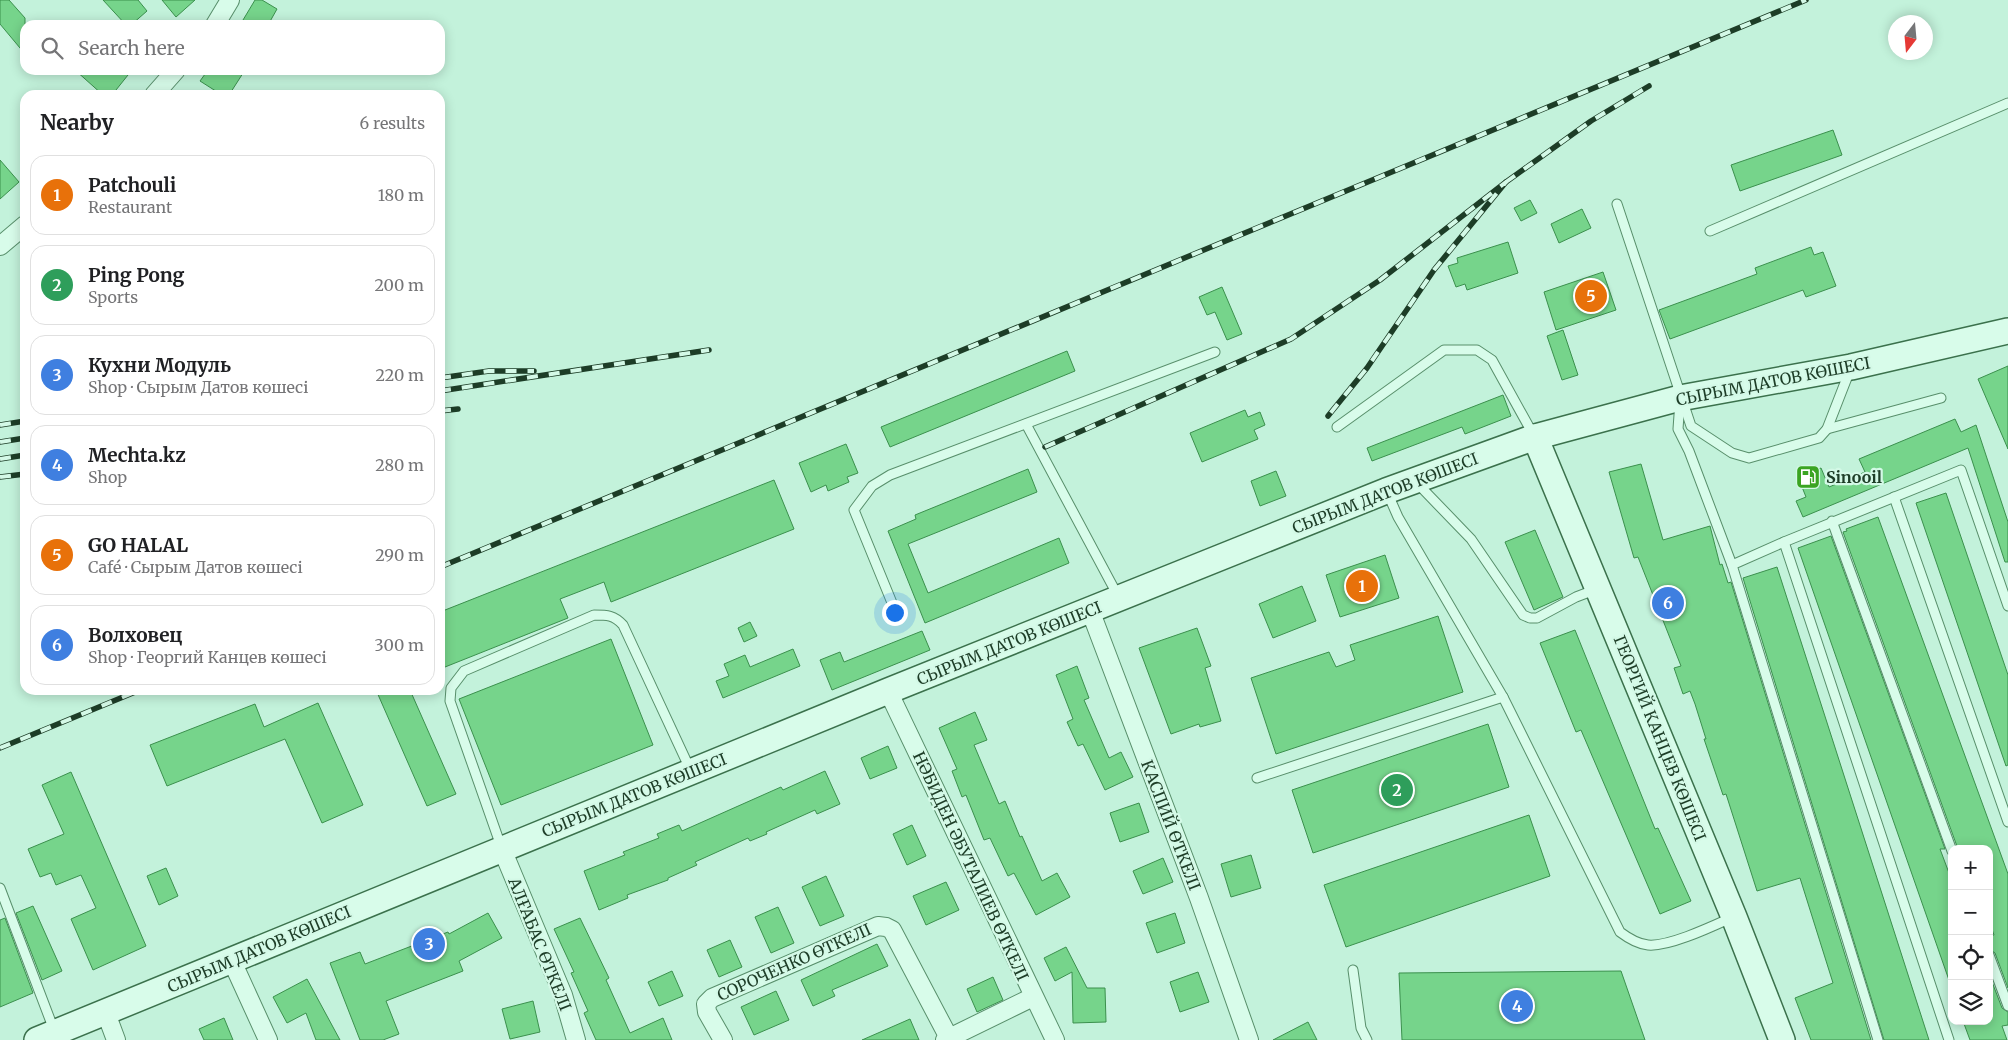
<!DOCTYPE html>
<meta charset="utf-8">
<style>
:root{--surface:#fff;--page:#f2f2f2;--text:#202124;--muted:#757577;--line:#e0e0e0;--accent:#0b8043}
body{margin:0;font-family:Merriweather,serif;background:var(--page);color:var(--text)}
.controls{position:absolute;right:15px;bottom:15px;display:grid;overflow:hidden;border-radius:10px;box-shadow:0 2px 12px #0003}
.controls button{width:45px;height:45px;display:grid;place-items:center;padding:0;border:0;border-bottom:1px solid var(--line);background:var(--surface);color:var(--text);font:25px sans-serif}
.compass{position:absolute;left:1888px;top:15px;width:45px;height:45px;border-radius:50%;background:var(--surface);box-shadow:0 2px 12px #0003;rotate:196deg}
.you{position:absolute;left:894px;top:612px;width:18px;height:18px;margin:-12px;border:4px solid #fff;border-radius:50%;background:#1a73e8;box-shadow:0 0 0 8px #1a73e833}
.badge{display:grid;place-items:center;width:32px;height:32px;border-radius:50%;background:var(--accent);color:#fff;font-size:16px;font-weight:700}
.pin{position:absolute;translate:-50% -50%;border:2px solid #fff;box-shadow:0 1px 5px #0006}
.list{margin:0;padding:0;list-style:none}
h2{display:flex;justify-content:space-between;align-items:center;height:65px;margin:0;padding:0 20px;font-size:21px}
h2 small{font-size:16px;font-weight:400;color:var(--muted)}
.list li{display:grid;grid-template-columns:32px 1fr auto;gap:15px;align-items:center;box-sizing:border-box;height:80px;margin:0 10px 10px;padding:0 10px;border:1px solid var(--line);border-radius:15px}
.list b{display:block;font-size:19px;white-space:nowrap}
.list p{margin:0;font-size:16px;white-space:nowrap;color:var(--muted)}
.list em{font-size:16px;font-style:normal;color:var(--muted)}
.icon{flex:none;width:28px;height:28px;fill:none;stroke:currentColor;stroke-width:2;stroke-linecap:round;stroke-linejoin:round}
.map{position:relative;flex:none;width:2008px;height:1040px;overflow:hidden}
.search{position:absolute;background:var(--surface);box-shadow:0 2px 12px #0003;left:20px;top:20px;width:425px;height:55px;display:flex;align-items:center;gap:12px;box-sizing:border-box;padding:0 18px;border-radius:15px;color:var(--muted);font-size:19px}
.panel{position:absolute;background:var(--surface);box-shadow:0 2px 12px #0003;left:20px;top:90px;width:425px;height:605px;border-radius:15px}
.map>svg:first-child{display:block}
</style>
<div class="map">
<svg width="2008" height="1040" viewBox="0 0 2008 1040">
<rect width="100%" height="100%" fill="#c3f2db"/>
<g fill="#76d48b" stroke="#3b904d">
<path d="M0 0H9L25 18V54L0 24Z"/>
<path d="M103 0H138L147 11 131 25H126Z"/>
<path d="M162 0H195L176 17Z"/>
<path d="M255 0H262L277 9 268 25H240Z"/>
<path d="M75 70H132L112 95H103Z"/>
<path d="M208 70H245L229 95H222L200 81Z"/>
<path d="M1833 130 1842 155 1740 191 1731 165Z"/>
<path d="M0 160 19 182 0 199Z"/>
<path d="M1530 200 1537 213 1521 221 1514 208Z"/>
<path d="M1582 209 1591 228 1559 243 1551 224Z"/>
<path d="M1508 242 1518 273 1467 290 1465 284 1456 287 1448 266 1458 263 1457 258Z"/>
<path d="M1811 247 1814 255 1823 252 1836 286 1806 297 1803 290 1670 339 1659 310 1757 274 1755 268Z"/>
<path d="M1603 272 1616 310 1556 330 1544 292Z"/>
<path d="M1222 287 1242 334 1227 340 1215 312 1207 315 1199 297Z"/>
<path d="M1563 330 1578 375 1562 380 1547 336Z"/>
<path d="M1067 351 1075 371 890 447 881 427Z"/>
<path d="M2008 366V449L1978 379Z"/>
<path d="M1503 395 1511 416 1465 434 1462 427 1372 461 1367 448Z"/>
<path d="M1245 410 1248 417 1260 412 1265 425 1254 430 1258 439 1202 462 1190 433Z"/>
<path d="M1955 419 1961 432 1976 425 2008 522V562H2005L1968 448 1803 517 1796 501 1806 497 1798 477 1821 468 1829 487 1865 472 1859 459Z"/>
<path d="M846 444 858 473 847 477 849 482 828 491 826 485 811 492 799 463Z"/>
<path d="M1641 464 1663 540 1710 526 1720 565 1722 564 1728 583 1731 582 1871 1040H1811L1795 998 1833 983 1800 878 1757 891 1726 794 1723 795 1704 739H1706L1695 704 1690 691 1683 694 1674 668 1681 666 1638 557 1634 558 1609 472Z"/>
<path d="M1028 469 1037 492 908 544 928 593 1059 538 1069 563 925 623 888 531 916 519 915 515Z"/>
<path d="M1276 471 1286 496 1260 506 1251 481Z"/>
<path d="M774 480 794 529 611 602 604 582 560 599 568 618 440 669V612Z"/>
<path d="M1946 493 2008 675V765L2006 766 1916 503Z"/>
<path d="M1878 517 2008 874V988L1995 953 1989 949V936L1994 935 1989 921V849H1958L1843 532 1847 531 1846 529Z"/>
<path d="M1535 530 1563 597 1534 610 1505 542Z"/>
<path d="M1831 536 1945 849H1940L1952 881V982L1950 983 1798 548Z"/>
<path d="M1385 555 1399 598 1340 617 1326 575Z"/>
<path d="M1777 567 1929 1040H1884L1743 578Z"/>
<path d="M1302 586 1316 621 1273 638 1259 604Z"/>
<path d="M1438 616 1463 692 1276 754 1251 678 1329 652 1336 667 1355 660 1350 645Z"/>
<path d="M750 622 757 636 744 642 738 628Z"/>
<path d="M1197 628 1211 666 1205 668 1221 721 1200 727 1199 724 1171 734 1139 648Z"/>
<path d="M1575 630 1655 829 1658 828 1691 901 1660 914 1581 730 1576 732 1540 643Z"/>
<path d="M922 631 930 650 832 690 820 660 840 652 844 662Z"/>
<path d="M611 639 653 745 501 805 459 699Z"/>
<path d="M793 649 800 666 723 698 716 681 729 676 724 664 745 655 750 667Z"/>
<path d="M1077 666 1089 698 1084 700 1109 758 1121 752 1133 777 1105 790 1083 744 1078 746 1067 722 1073 719 1056 675Z"/>
<path d="M376 690H410L456 794 427 806Z"/>
<path d="M318 703 363 805 322 823 285 739 167 786 150 745 255 704 264 727Z"/>
<path d="M975 712 987 740 974 745 999 804 1005 801 1020 837 1022 836 1042 881 1057 873 1070 897 1036 915 1014 873 1008 876 990 838 984 840 966 795 962 797 952 771 957 769 939 728Z"/>
<path d="M1488 724 1509 787 1313 853 1292 790Z"/>
<path d="M888 746 897 768 870 779 861 758Z"/>
<path d="M825 771 840 804 817 814 815 810 766 832 767 834 750 841 748 838 695 862 697 865 668 878V880L627 895 628 898 599 910 584 871 625 855 623 852 659 838 657 834 679 825 682 831 781 787 783 790Z"/>
<path d="M71 772 146 946 93 970 71 919 96 908 81 875 56 885 51 873 40 877 28 849 64 834 42 785Z"/>
<path d="M1139 803 1149 832 1120 842 1110 813Z"/>
<path d="M1529 815 1550 876 1346 947 1324 885Z"/>
<path d="M912 825 926 856 907 865 893 834Z"/>
<path d="M1251 855 1261 888 1231 897 1221 864Z"/>
<path d="M1163 858 1173 882 1143 894 1133 871Z"/>
<path d="M166 868 178 896 159 905 147 876Z"/>
<path d="M826 876 844 916 820 926 802 887Z"/>
<path d="M946 882 959 910 926 925 913 896Z"/>
<path d="M33 906 62 971 42 980 16 913Z"/>
<path d="M778 907 794 943 771 953 755 917Z"/>
<path d="M488 913 502 938 459 961 463 971 386 1001 399 1034 383 1040H360L330 963 360 952 365 964 448 932 449 934Z"/>
<path d="M1175 913 1185 943 1157 953 1146 923Z"/>
<path d="M5 918 33 993 0 1007V920Z"/>
<path d="M580 918 609 978 606 980 630 1033 663 1018 672 1040H596L584 1013 588 1011 571 973 574 972 554 929Z"/>
<path d="M730 940 742 967 719 977 707 950Z"/>
<path d="M877 944 888 966 832 990 835 996 813 1006 801 980Z"/>
<path d="M1066 947 1087 988H1105L1106 1022 1073 1023 1072 972 1055 981 1044 958Z"/>
<path d="M672 971 683 996 659 1006 648 982Z"/>
<path d="M1621 971 1645 1040H1402L1399 973Z"/>
<path d="M1198 972 1209 1002 1180 1012 1170 982Z"/>
<path d="M1989 974 2002 1008 2008 1012V1025L2002 1026 2007 1040H1970L1963 1021H1989Z"/>
<path d="M993 977 1003 1000 977 1012 967 989Z"/>
<path d="M307 979 340 1040H316L306 1013 287 1023 273 997Z"/>
<path d="M776 991 789 1020 754 1035 741 1007Z"/>
<path d="M533 1001 540 1032 510 1039 502 1009Z"/>
<path d="M224 1018 233 1040H204L199 1029Z"/>
<path d="M910 1019 919 1040H862Z"/>
<path d="M1308 1022 1317 1040H1273Z"/>
</g>
<g fill="none" stroke-linecap="round" stroke-linejoin="round">
<defs>
<g id="lane">
<path d="M1617 204 1691 426 1732 453 1749 458 1819 438 1827 429 1850 370"/>
<path d="M1710 231 2008 103"/>
<path d="M1680 401 1678 429 1689 451 1732 565"/>
<path d="M1026 424 1118 596"/>
<path d="M1337 427 1444 350H1477L1492 360 1534 436"/>
<path d="M1827 429 1941 398"/>
<path d="M1417 483 1471 539 1523 615 1530 618H1537L1576 597 1597 589"/>
<path d="M1387 492 1398 517 1503 697 1620 932C1628 938 1637 944 1648 945 1669 947 1713 926 1733 917"/>
<path d="M1894 497 2008 822"/>
<path d="M1832 521 1952 851"/>
<path d="M1784 542 1949 1040"/>
<path d="M897 615 854 510 872 486 890 475 1215 352"/>
<path d="M1257 778 1503 697"/>
<path d="M502 849 450 701 451 688 464 671 594 615C607 615 614 615 623 625L690 769"/>
<path d="M0 888 54 1030"/>
<path d="M1989 955 2008 1006"/>
<path d="M1353 970 1361 1028 1367 1040"/>
<path d="M1878 1040 1732 565 1784 542 1961 470 2008 606"/>
</g>
<g id="street">
<path d="M215 25 230 0"/>
<path d="M154 95 176 70"/>
<path d="M0 246 25 225"/>
<path d="M1090 610 1199 898 1249 1040"/>
<path d="M888 691 1055 1040"/>
<path d="M502 849 563 995 576 1040"/>
<path d="M231 959 268 1040"/>
<path d="M106 1013 116 1040"/>
<path d="M723 1040 707 1012 706 1004 712 998 878 926 886 927 892 930 949 1038"/>
<path d="M945 1040 1033 997"/>
</g>
<g id="secondary">
<path d="M1535 437 1734 917 1782 1040"/>
<path d="M37 1040 888 691 1386 491 1535 437 1680 398 1851 367 2008 331"/>
</g>
</defs>
<use href="#lane" stroke="#588f6b" stroke-width="11"/>
<use href="#street" stroke="#588f6b" stroke-width="20"/>
<use href="#secondary" stroke="#3b714c" stroke-width="28"/>
<use href="#lane" stroke="#d8fcea" stroke-width="9"/>
<use href="#street" stroke="#d8fcea" stroke-width="18"/>
<use href="#secondary" stroke="#d8fcea" stroke-width="25"/>
<defs>
<g id="rail">
<path d="M1506 182 1591 121 1649 86"/>
<path d="M440 378 489 371H534"/>
<path d="M440 391 709 350"/>
<path d="M440 411 458 409"/>
<path d="M0 425 25 421"/>
<path d="M0 442 25 438"/>
<path d="M1045 447 1291 339 1380 280 1506 182 1434 270 1367 368 1328 416"/>
<path d="M0 459 25 455"/>
<path d="M0 477 25 474"/>
<path d="M440 567 1806 0"/>
<path d="M0 748 140 690"/>
</g>
</defs>
<use href="#rail" stroke="#1d3d27" stroke-width="5.5"/>
<use href="#rail" stroke="#d4f9e7" stroke-width="4" stroke-dasharray="11" stroke-linecap="butt"/>
</g>
<defs>
<symbol id="fuel-square" viewBox="-11 -11 22 22"><rect x="-9" y="-9" width="18" height="18" rx="4" fill="#3ba422" stroke="#d4f9e7"/><path d="M-5.5-6h7V0h2V4h1.3V-2.5L3-4.5l.8-.8L6-3V5H2.5V1h-1V6h-7ZM-4.2-4.7v3.2H.2V-4.7Z" fill="#fff"/></symbol>
</defs>
<g fill-rule="evenodd">
<use href="#fuel-square" x="1794" y="463" width="28" height="28"/>
</g>
<g text-anchor="middle" stroke-width="4.5" stroke-linejoin="round" paint-order="stroke">
<g font-size="16" fill="#1d3d27" stroke="#d4f9e7">
<text transform="translate(1773 381) rotate(-11)" y="6">СЫРЫМ ДАТОВ КӨШЕСІ</text>
<text transform="translate(1385 493) rotate(-21)" y="6">СЫРЫМ ДАТОВ КӨШЕСІ</text>
<text transform="translate(1009 643) rotate(-22)" y="6">СЫРЫМ ДАТОВ КӨШЕСІ</text>
<text transform="translate(1660 738) rotate(68)" y="6">ГЕОРГИЙ КАНЦЕВ КӨШЕСІ</text>
<text transform="translate(634 795) rotate(-22)" y="6">СЫРЫМ ДАТОВ КӨШЕСІ</text>
<text transform="translate(1171 825) rotate(69)" y="6">КАСПИЙ ӨТКЕЛІ</text>
<text transform="translate(971 866) rotate(65)" y="6">НӘБИДЕН ӘБУТАЛИЕВ ӨТКЕЛІ</text>
<text transform="translate(540 944) rotate(68)" y="6">АЛҒАБАС ӨТКЕЛІ</text>
<text transform="translate(259 949) rotate(-23)" y="6">СЫРЫМ ДАТОВ КӨШЕСІ</text>
<text transform="translate(794 962) rotate(-24)" y="6">СОРОЧЕНКО ӨТКЕЛІ</text>
</g>
<g font-size="16" font-weight="bold" fill="#1d3d27" stroke="#d4f9e7" text-anchor="start">
<text x="1826" y="483">Sinooil</text>
</g>
</g>
</svg>
<div class="controls">
<button>+</button>
<button>−</button>
<button><svg class="icon" aria-label="locate" viewBox="0 0 24 24"><circle cx="12" cy="12" r="6"/><path d="M12 2v4M12 18v4M2 12h4M18 12h4"/></svg></button>
<button><svg class="icon" aria-label="layers" viewBox="0 0 24 24"><path d="M12 4l9 5-9 5-9-5zM3 14l9 5 9-5"/></svg></button>
</div>
<svg class="compass" viewBox="-18 -18 36 36"><path d="M0-13l5 13h-10z" fill="#e53935"/><path d="M0 13l5-13h-10z" fill="#757577"/></svg>
<div class="you"></div>
<div class="pin badge" style="left:1362px;top:586px;background:#e8710a">1</div>
<div class="pin badge" style="left:1397px;top:790px;background:#2e9e5b">2</div>
<div class="pin badge" style="left:429px;top:944px;background:#3f7fe0">3</div>
<div class="pin badge" style="left:1517px;top:1006px;background:#3f7fe0">4</div>
<div class="pin badge" style="left:1591px;top:296px;background:#e8710a">5</div>
<div class="pin badge" style="left:1668px;top:603px;background:#3f7fe0">6</div>
<div class="search"><svg class="icon" aria-label="search" viewBox="0 0 24 24"><circle cx="10" cy="10" r="6"/><path d="M15 15l6 6"/></svg>Search here</div>
<section class="panel">
<h2>Nearby<small>6 results</small></h2>
<ul class="list">
<li><span class="badge" style="background:#e8710a">1</span><div><b>Patchouli</b><p>Restaurant</p></div><em>180 m</em></li>
<li><span class="badge" style="background:#2e9e5b">2</span><div><b>Ping Pong</b><p>Sports</p></div><em>200 m</em></li>
<li><span class="badge" style="background:#3f7fe0">3</span><div><b>Кухни Модуль</b><p>Shop · Сырым Датов көшесі</p></div><em>220 m</em></li>
<li><span class="badge" style="background:#3f7fe0">4</span><div><b>Mechta.kz</b><p>Shop</p></div><em>280 m</em></li>
<li><span class="badge" style="background:#e8710a">5</span><div><b>GO HALAL</b><p>Café · Сырым Датов көшесі</p></div><em>290 m</em></li>
<li><span class="badge" style="background:#3f7fe0">6</span><div><b>Волховец</b><p>Shop · Георгий Канцев көшесі</p></div><em>300 m</em></li>
</ul>
</section>
</div>
